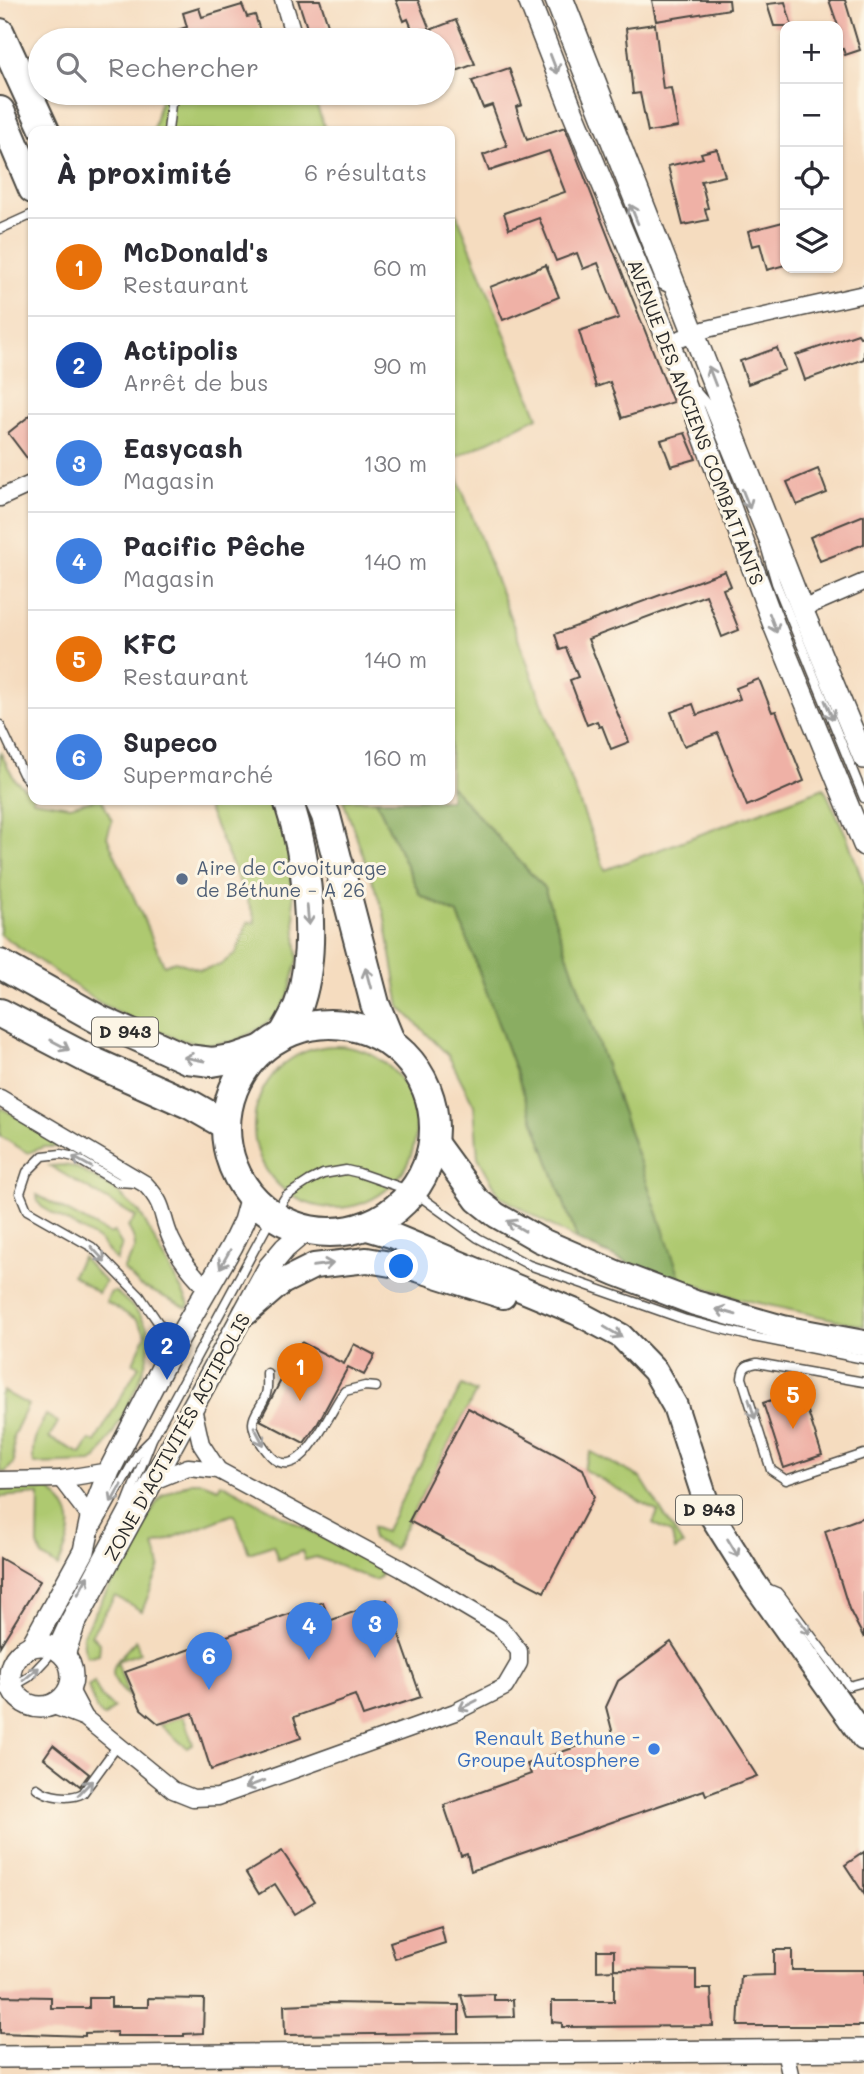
<!DOCTYPE html>
<html lang="fr">
<meta charset="utf-8">
<style>
:root{--surface:#fff;--page:#f7f7f7;--text:#2b2b33;--muted:#7c7c81;--line:#e1e1e2;--accent:#c8321e}
body{margin:0;font-family:Mali,sans-serif;background:var(--page);color:var(--text)}
.controls{position:absolute;right:21px;top:21px;display:grid;overflow:hidden;border-radius:14px;box-shadow:0 2px 5px #0004}
.controls button{width:63px;height:63px;display:grid;place-items:center;padding:0;border:0;border-bottom:2px solid var(--line);background:var(--surface);color:var(--text);font:35px sans-serif}
.you{position:absolute;left:402px;top:1267px;width:24px;height:24px;margin:-18px;border:5px solid #fff;border-radius:50%;background:#1a73e8;box-shadow:0 0 0 10px #1a73e833}
.badge{display:grid;place-items:center;width:46px;height:46px;border-radius:50%;background:var(--accent);color:#fff;font-size:23px;font-weight:700}
.pin{position:absolute;translate:-50% -58px;filter:drop-shadow(0 2px 4px #0008)}
.pin::after{content:'';position:absolute;top:37px;width:24px;height:21px;background:inherit;clip-path:polygon(0 0,100% 0,50% 100%)}
.list{margin:0;padding:0;list-style:none}
h2{display:flex;justify-content:space-between;align-items:center;height:91px;margin:0;padding:0 28px;font-size:30px}
h2 small{font-size:23px;font-weight:400;color:var(--muted)}
.list li{display:grid;grid-template-columns:46px 1fr auto;gap:21px;align-items:center;box-sizing:border-box;height:98px;padding:0 28px;border-top:2px solid var(--line)}
.list b{display:block;font-size:26px;white-space:nowrap}
.list p{margin:0;font-size:23px;white-space:nowrap;color:var(--muted)}
.list em{font-size:23px;font-style:normal;color:var(--muted)}
.icon{flex:none;width:38px;height:38px;fill:none;stroke:currentColor;stroke-width:2;stroke-linecap:round;stroke-linejoin:round}
.map{position:relative;flex:none;width:864px;height:2074px;overflow:hidden}
.search{position:absolute;background:var(--surface);box-shadow:0 2px 5px #0004;left:28px;top:28px;width:427px;height:77px;display:flex;align-items:center;gap:18px;box-sizing:border-box;padding:0 24px;border-radius:38px;color:var(--muted);font-size:26px}
.panel{position:absolute;background:var(--surface);box-shadow:0 2px 5px #0004;left:28px;top:126px;width:427px;height:679px;border-radius:14px}
.map>svg:first-child{display:block}
</style>
<div class="map">
<svg width="864" height="2074" viewBox="0 0 864 2074">
<rect width="100%" height="100%" fill="#fcf5e5"/>
<filter id="ink" filterUnits="userSpaceOnUse"><feTurbulence type="fractalNoise" baseFrequency=".0143" numOctaves="2"/><feDisplacementMap in="SourceGraphic" scale="14" xChannelSelector="R" yChannelSelector="G"/><feConvolveMatrix kernelMatrix="1 2 1 2 8 2 1 2 1" color-interpolation-filters="sRGB"/></filter>
<filter id="wash" filterUnits="userSpaceOnUse"><feTurbulence type="fractalNoise" baseFrequency=".00686" numOctaves="4" result="noise"/><feDisplacementMap in="SourceGraphic" scale="28" xChannelSelector="R" yChannelSelector="G"/><feGaussianBlur stdDeviation="1.57" result="paint"/><feColorMatrix in="noise" values="0 0 0 0 0 0 0 0 0 0 0 0 0 0 0 0 0 1.4 0 .05"/><feComposite in="paint" operator="in"/></filter>
<g filter="url(#wash)">
<rect width="100%" height="100%" fill="#f5dcbf"/>
<g fill="#aec96f" stroke="#6c7a4d" stroke-width="2">
<path d="M162 93H312L326 131H153Z"/>
<path d="M450 197 538 417 451 460 605 870 824 788 847 837 864 885V1326L736 1298 681 1280 544 888 450 785Z"/>
<path d="M0 752 15 780 33 795V800L70 806 92 800H102L112 821 107 837 164 965 175 961 201 970 220 965 236 953 248 922 255 923V918L204 800H279L287 821 298 959 288 997 277 1015 257 1030 235 1041 206 1045 177 1039 137 1022 100 1003 0 934Z"/>
<path d="M343 800H376L420 895 458 914 578 1241 500 1196 478 1157 474 1105 448 1055 400 1007 384 913Z"/>
<circle cx="335" cy="1127" r="81"/>
<path d="M0 1107 63 1143 61 1147H43L28 1153 0 1136Z"/>
<path d="M63 1165 75 1167 113 1188 140 1213 189 1304 187 1308 139 1285 123 1269C135 1250 140 1247 128 1227L136 1217 50 1166Z"/>
<path d="M37 1195 109 1234 114 1232 122 1245 116 1261 100 1241 42 1207 38 1202Z"/>
<path d="M82 1257 105 1282 98 1293 72 1275Z"/>
<path d="M111 1292H116C128 1302 146 1317 149 1334 154 1365 114 1433 97 1459L91 1462 34 1464C30 1445 37 1431 46 1415L58 1422 49 1438 81 1454 90 1440 95 1442 139 1366 133 1363 146 1334 137 1320 106 1302Z"/>
<path d="M462 1385 476 1392 394 1549 372 1539V1527L385 1532Z"/>
<path d="M3 1391 28 1405 13 1436 14 1462 6 1472H0V1396Z"/>
<path d="M591 1452 641 1478 683 1545 675 1550 672 1534 653 1523 658 1512 583 1469Z"/>
<path d="M191 1482H202L218 1488 221 1483 380 1568 382 1573 379 1578 374 1580 316 1557 305 1560 302 1551 278 1560 273 1545 249 1553 234 1514 154 1545 160 1566 142 1611 115 1596 91 1635 100 1644 99 1654 87 1657 84 1647 83 1634 155 1505 163 1495Z"/>
<path d="M49 1489C80 1517 72 1532 58 1567L42 1556 38 1545 39 1494 0 1497V1490Z"/>
<path d="M136 1640 140 1653 117 1661 129 1697C101 1671 114 1664 136 1640Z"/>
<path d="M94 1682 101 1697 114 1708 104 1717 96 1709 88 1686Z"/>
<path d="M183 1716 193 1744 187 1748 159 1724Z"/>
</g>
<path fill="#8aad62" stroke="#5a6c46" stroke-width="2" d="M450 785 544 888 681 1280 630 1264 578 1241 458 914 420 895 376 800H450Z"/>
<g id="blocks">
<g fill="#efb1a6">
<path d="M298 0H320L333 40H311Z"/>
<path d="M396 0H418L430 30 456 20 475 64 443 76V40H405L415 36 408 19 404 21Z"/>
<path d="M652 0H729L730 9 656 21Z"/>
<path d="M829 0H845L860 50 845 55 843 49 838 50V26Z"/>
<path d="M785 2 792 26H774L767 4Z"/>
<path d="M242 5 247 17 255 15 260 31 252 33 255 40H156L155 37 187 27 183 13 199 8 202 17Z"/>
<path d="M655 24 663 89 671 88 678 127 648 132 640 93 633 94 626 28Z"/>
<path d="M509 68 522 105 516 107 527 140 565 127 673 402 622 418 610 382 596 387 579 331 619 318 598 263 583 269 577 253 556 261 539 218 509 229 504 213 565 192 549 151 489 171 483 155 507 146 492 105 483 108 472 81Z"/>
<path d="M717 149 725 176 701 181 708 208 705 209 708 220 683 225 668 166 703 158 701 153Z"/>
<path d="M783 222 785 230V265L767 270 760 244 752 246 748 231Z"/>
<path d="M546 265 559 297 503 320 490 287Z"/>
<path d="M858 334 860 337 864 336V359L805 380 796 355Z"/>
<path d="M777 348 785 370 748 384 740 361Z"/>
<path d="M33 413V466L8 433Z"/>
<path d="M685 433 696 459 671 466 661 440Z"/>
<path d="M818 469 827 493 797 505 787 482Z"/>
<path d="M864 515V544L820 561 810 537Z"/>
<path d="M725 571 731 586 723 589 739 630 722 637 706 595 588 639 629 742 611 749 602 726 599 727 597 721 587 725 570 680 578 677 566 648 560 650 555 634Z"/>
<path d="M759 679 772 712 776 711 804 781 747 806 718 733 684 746 671 712 693 704 697 715 740 699 736 688Z"/>
<path d="M301 1342 344 1364 354 1344 375 1355 364 1375 348 1367 318 1423 304 1443 260 1420Z"/>
<path d="M801 1390 822 1455 784 1468 763 1403Z"/>
<path d="M468 1408 583 1469 594 1497 544 1592 409 1521Z"/>
<path d="M864 1517V1638L849 1609 825 1531Z"/>
<path d="M0 1558 40 1581 0 1646Z"/>
<path d="M387 1600 421 1697 363 1716 355 1695 294 1717 301 1738 211 1770 193 1713 159 1724 141 1709 125 1672 323 1602 329 1621Z"/>
<path d="M671 1642 757 1776 706 1795 704 1790 471 1871 467 1854 461 1856 444 1805 531 1774 527 1764 613 1734 606 1707 618 1681Z"/>
<path d="M53 1745 89 1774 80 1786 44 1758Z"/>
<path d="M282 1851 315 1901 294 1914 275 1884 259 1894 246 1873Z"/>
<path d="M864 1852V1894L845 1865Z"/>
<path d="M441 1926 445 1943 395 1959 390 1942Z"/>
<path d="M597 1950H614V1970L597 1971Z"/>
<path d="M774 1950H792V1970H864V2026H738L741 1976 774 1975Z"/>
<path d="M614 1969 696 1970V1989H711L713 2026 562 2027V2023L552 2022V2001H614Z"/>
<path d="M494 1994V2000H513L514 2017 468 2018 461 1995Z"/>
<path d="M0 1996 51 1997V2008H89V1998H111V2007H148V1998L204 1999 203 2033 184 2034V2036H117V2032L85 2033V2036L0 2033Z"/>
<path d="M329 2003 459 2005V2033L285 2035 284 2005Z"/>
</g>
</g>
</g>
<g filter="url(#ink)">
<use href="#blocks" fill-opacity="0" stroke="#494641" stroke-width="2"/>
<g fill="none" stroke-linecap="round" stroke-linejoin="round">
<defs>
<g id="lane">
<path d="M549 0 662 285 674 291"/>
<path d="M168 131 171 104 180 93"/>
<path d="M0 229 33 214"/>
<path d="M695 390 708 405 764 542 776 583 864 798"/>
<path d="M0 725 23 774 33 785"/>
<path d="M135 1183 117 1182 74 1157 61 1154 43 1156 27 1172 20 1193 27 1210 92 1247 140 1296 166 1334 165 1351"/>
<path d="M267 1373C267 1379 268 1388 266 1394 264 1404 253 1413 253 1423 253 1433 264 1448 271 1456 302 1488 331 1406 345 1391L365 1386 376 1387"/>
<path d="M864 1382 757 1363C746 1365 743 1367 742 1378L771 1470 786 1480 864 1454"/>
<path d="M98 1525 139 1452 150 1441"/>
<path d="M767 1588 779 1593 849 1686 864 1682"/>
<path d="M0 1690 12 1687 29 1677 47 1658 65 1619 127 1503 152 1439 267 1226 286 1196 309 1181 323 1174 346 1170 359 1173 414 1192 478 1238 529 1265 686 1320 753 1337 864 1359"/>
<path d="M37 1788C48 1797 70 1800 83 1793L118 1745"/>
</g>
<g id="street">
<path d="M283 0 295 40"/>
<path d="M669 343 707 329 864 294"/>
<path d="M0 498 33 483"/>
<path d="M802 609 864 582"/>
<path d="M0 1098 145 1184C166 1206 160 1214 171 1239 180 1259 192 1274 208 1289"/>
<path d="M193 1408 201 1444 218 1470"/>
<path d="M61 1479 91 1518"/>
<path d="M0 1480 61 1479 109 1471"/>
<path d="M69 1688 85 1718"/>
<path d="M51 1705 85 1718 173 1790 193 1798 218 1797 455 1712 505 1687 519 1663V1651L501 1628 402 1569 218 1470 188 1467 151 1482"/>
<path d="M785 2052 790 2074"/>
</g>
<g id="secondary">
<path d="M529 0 571 108 669 343 774 625 864 845"/>
<path d="M563 0 802 609 864 758"/>
<circle cx="41" cy="1676" r="31"/>
<path d="M32 1645 84 1551 91 1518 109 1471 165 1362 232 1246 244 1221 251 1196"/>
<path d="M64 1655 74 1625 269 1267 285 1248 306 1230"/>
<path d="M0 2057 864 2050"/>
</g>
<g id="primary">
<path d="M434 1141 477 1200 496 1215 540 1240 616 1273 695 1303 783 1328 864 1343"/>
<path d="M364 1227 391 1235 576 1312 621 1336 655 1371 675 1406 709 1511 754 1583 864 1738"/>
<path d="M246 1313 282 1282 314 1266 367 1260 414 1268 503 1296"/>
</g>
<g id="highway">
<path d="M0 33 45 131"/>
<path d="M0 111 33 189"/>
<path d="M319 800 326 816 375 1004 391 1043"/>
<path d="M0 964 98 1019 187 1059 212 1062 236 1058 260 1050"/>
<path d="M0 1013 94 1062 191 1105 226 1125"/>
<circle cx="330" cy="1128" r="104"/>
<path d="M284 1034C289 1024 297 1012 300 1001 318 944 307 856 288 800"/>
</g>
</defs>
<use href="#lane" stroke="#494641" stroke-width="11"/>
<use href="#street" stroke="#494641" stroke-width="19"/>
<use href="#secondary" stroke="#494641" stroke-width="24"/>
<use href="#primary" stroke="#494641" stroke-width="28"/>
<use href="#highway" stroke="#494641" stroke-width="32"/>
<use href="#lane" stroke="#fff" stroke-width="8"/>
<use href="#street" stroke="#fff" stroke-width="16"/>
<use href="#secondary" stroke="#fff" stroke-width="21"/>
<use href="#primary" stroke="#fff" stroke-width="24"/>
<use href="#highway" stroke="#fff" stroke-width="28"/>
</g>
<defs><path id="oneway-shaft" d="M-6 0H5M1.5-3L5.5 0L1.5 3" fill="none" stroke-width="1.6" stroke-linecap="round" stroke-linejoin="round" transform="scale(1.75)"/></defs>
<g stroke="#a0a0a0">
<use href="#oneway-shaft" transform="translate(554 64) rotate(69)"/>
<use href="#oneway-shaft" transform="translate(634 214) rotate(-112)"/>
<use href="#oneway-shaft" transform="translate(712 376) rotate(-111)"/>
<use href="#oneway-shaft" transform="translate(746 499) rotate(68)"/>
<use href="#oneway-shaft" transform="translate(773 623) rotate(69)"/>
<use href="#oneway-shaft" transform="translate(829 710) rotate(67)"/>
<use href="#oneway-shaft" transform="translate(308 915) rotate(85)"/>
<use href="#oneway-shaft" transform="translate(368 978) rotate(-105)"/>
<use href="#oneway-shaft" transform="translate(60 1045) rotate(28)"/>
<use href="#oneway-shaft" transform="translate(194 1059) rotate(-169)"/>
<use href="#oneway-shaft" transform="translate(82 1162) rotate(-151)"/>
<use href="#oneway-shaft" transform="translate(516 1226) rotate(-150)"/>
<use href="#oneway-shaft" transform="translate(98 1254) rotate(47)"/>
<use href="#oneway-shaft" transform="translate(225 1259) rotate(119)"/>
<use href="#oneway-shaft" transform="translate(323 1265) rotate(-8)"/>
<use href="#oneway-shaft" transform="translate(726 1312) rotate(-164)"/>
<use href="#oneway-shaft" transform="translate(613 1332) rotate(31)"/>
<use href="#oneway-shaft" transform="translate(752 1409) rotate(72)"/>
<use href="#oneway-shaft" transform="translate(259 1436) rotate(62)"/>
<use href="#oneway-shaft" transform="translate(116 1494) rotate(119)"/>
<use href="#oneway-shaft" transform="translate(733 1548) rotate(59)"/>
<use href="#oneway-shaft" transform="translate(83 1585) rotate(-62)"/>
<use href="#oneway-shaft" transform="translate(804 1626) rotate(53)"/>
<use href="#oneway-shaft" transform="translate(31 1674) rotate(-40)"/>
<use href="#oneway-shaft" transform="translate(468 1705) rotate(153)"/>
<use href="#oneway-shaft" transform="translate(255 1784) rotate(160)"/>
<use href="#oneway-shaft" transform="translate(85 1788) rotate(-46)"/>
</g>
</g>
<circle fill="#5c6f8a" stroke="#fcf5e5" stroke-width="2.5" cx="182" cy="879" r="7"/>
<circle fill="#3f7fe0" stroke="#fcf5e5" stroke-width="2.5" cx="654" cy="1749" r="7"/>
<g text-anchor="middle" stroke-width="6" stroke-linejoin="round" paint-order="stroke">
<g fill="#fcf5e5" stroke="#6a6863" stroke-width="2">
<rect x="92" y="1017.5" width="66" height="29" rx="5"/>
<rect x="676" y="1495.5" width="66" height="29" rx="5"/>
</g>
<g font-size="18" font-weight="bold" fill="#2b2b2b">
<text x="125" y="1038">D 943</text>
<text x="709" y="1516">D 943</text>
</g>
<g font-size="19" fill="#2b2b2b" stroke="#fcf5e5">
<text transform="translate(696 422) rotate(69)" y="7">AVENUE DES ANCIENS COMBATTANTS</text>
<text transform="translate(177 1437) rotate(-61)" y="7">ZONE D'ACTIVITÉS ACTIPOLIS</text>
</g>
<g font-size="19" fill="#4e5e75" stroke="#fcf5e5" text-anchor="start">
<text x="196" y="875">Aire de Covoiturage<tspan x="196" dy="22">de Béthune − A 26</tspan></text>
</g>
<g font-size="19" fill="#366cbe" stroke="#fcf5e5" text-anchor="end">
<text x="640" y="1745">Renault Bethune -<tspan x="640" dy="22">Groupe Autosphere</tspan></text>
</g>
</g>
</svg>
<div class="controls">
<button>+</button>
<button>−</button>
<button><svg class="icon" aria-label="locate" viewBox="0 0 24 24"><circle cx="12" cy="12" r="6"/><path d="M12 2v4M12 18v4M2 12h4M18 12h4"/></svg></button>
<button><svg class="icon" aria-label="layers" viewBox="0 0 24 24"><path d="M12 4l9 5-9 5-9-5zM3 14l9 5 9-5"/></svg></button>
</div>
<div class="you"></div>
<div class="pin badge" style="left:300px;top:1401px;background:#e8710a">1</div>
<div class="pin badge" style="left:167px;top:1380px;background:#1a4fb4">2</div>
<div class="pin badge" style="left:375px;top:1658px;background:#3f7fe0">3</div>
<div class="pin badge" style="left:309px;top:1660px;background:#3f7fe0">4</div>
<div class="pin badge" style="left:793px;top:1429px;background:#e8710a">5</div>
<div class="pin badge" style="left:209px;top:1690px;background:#3f7fe0">6</div>
<div class="search"><svg class="icon" aria-label="search" viewBox="0 0 24 24"><circle cx="10" cy="10" r="6"/><path d="M15 15l6 6"/></svg>Rechercher</div>
<section class="panel">
<h2>À proximité<small>6 résultats</small></h2>
<ul class="list">
<li><span class="badge" style="background:#e8710a">1</span><div><b>McDonald's</b><p>Restaurant</p></div><em>60 m</em></li>
<li><span class="badge" style="background:#1a4fb4">2</span><div><b>Actipolis</b><p>Arrêt de bus</p></div><em>90 m</em></li>
<li><span class="badge" style="background:#3f7fe0">3</span><div><b>Easycash</b><p>Magasin</p></div><em>130 m</em></li>
<li><span class="badge" style="background:#3f7fe0">4</span><div><b>Pacific Pêche</b><p>Magasin</p></div><em>140 m</em></li>
<li><span class="badge" style="background:#e8710a">5</span><div><b>KFC</b><p>Restaurant</p></div><em>140 m</em></li>
<li><span class="badge" style="background:#3f7fe0">6</span><div><b>Supeco</b><p>Supermarché</p></div><em>160 m</em></li>
</ul>
</section>
</div>
